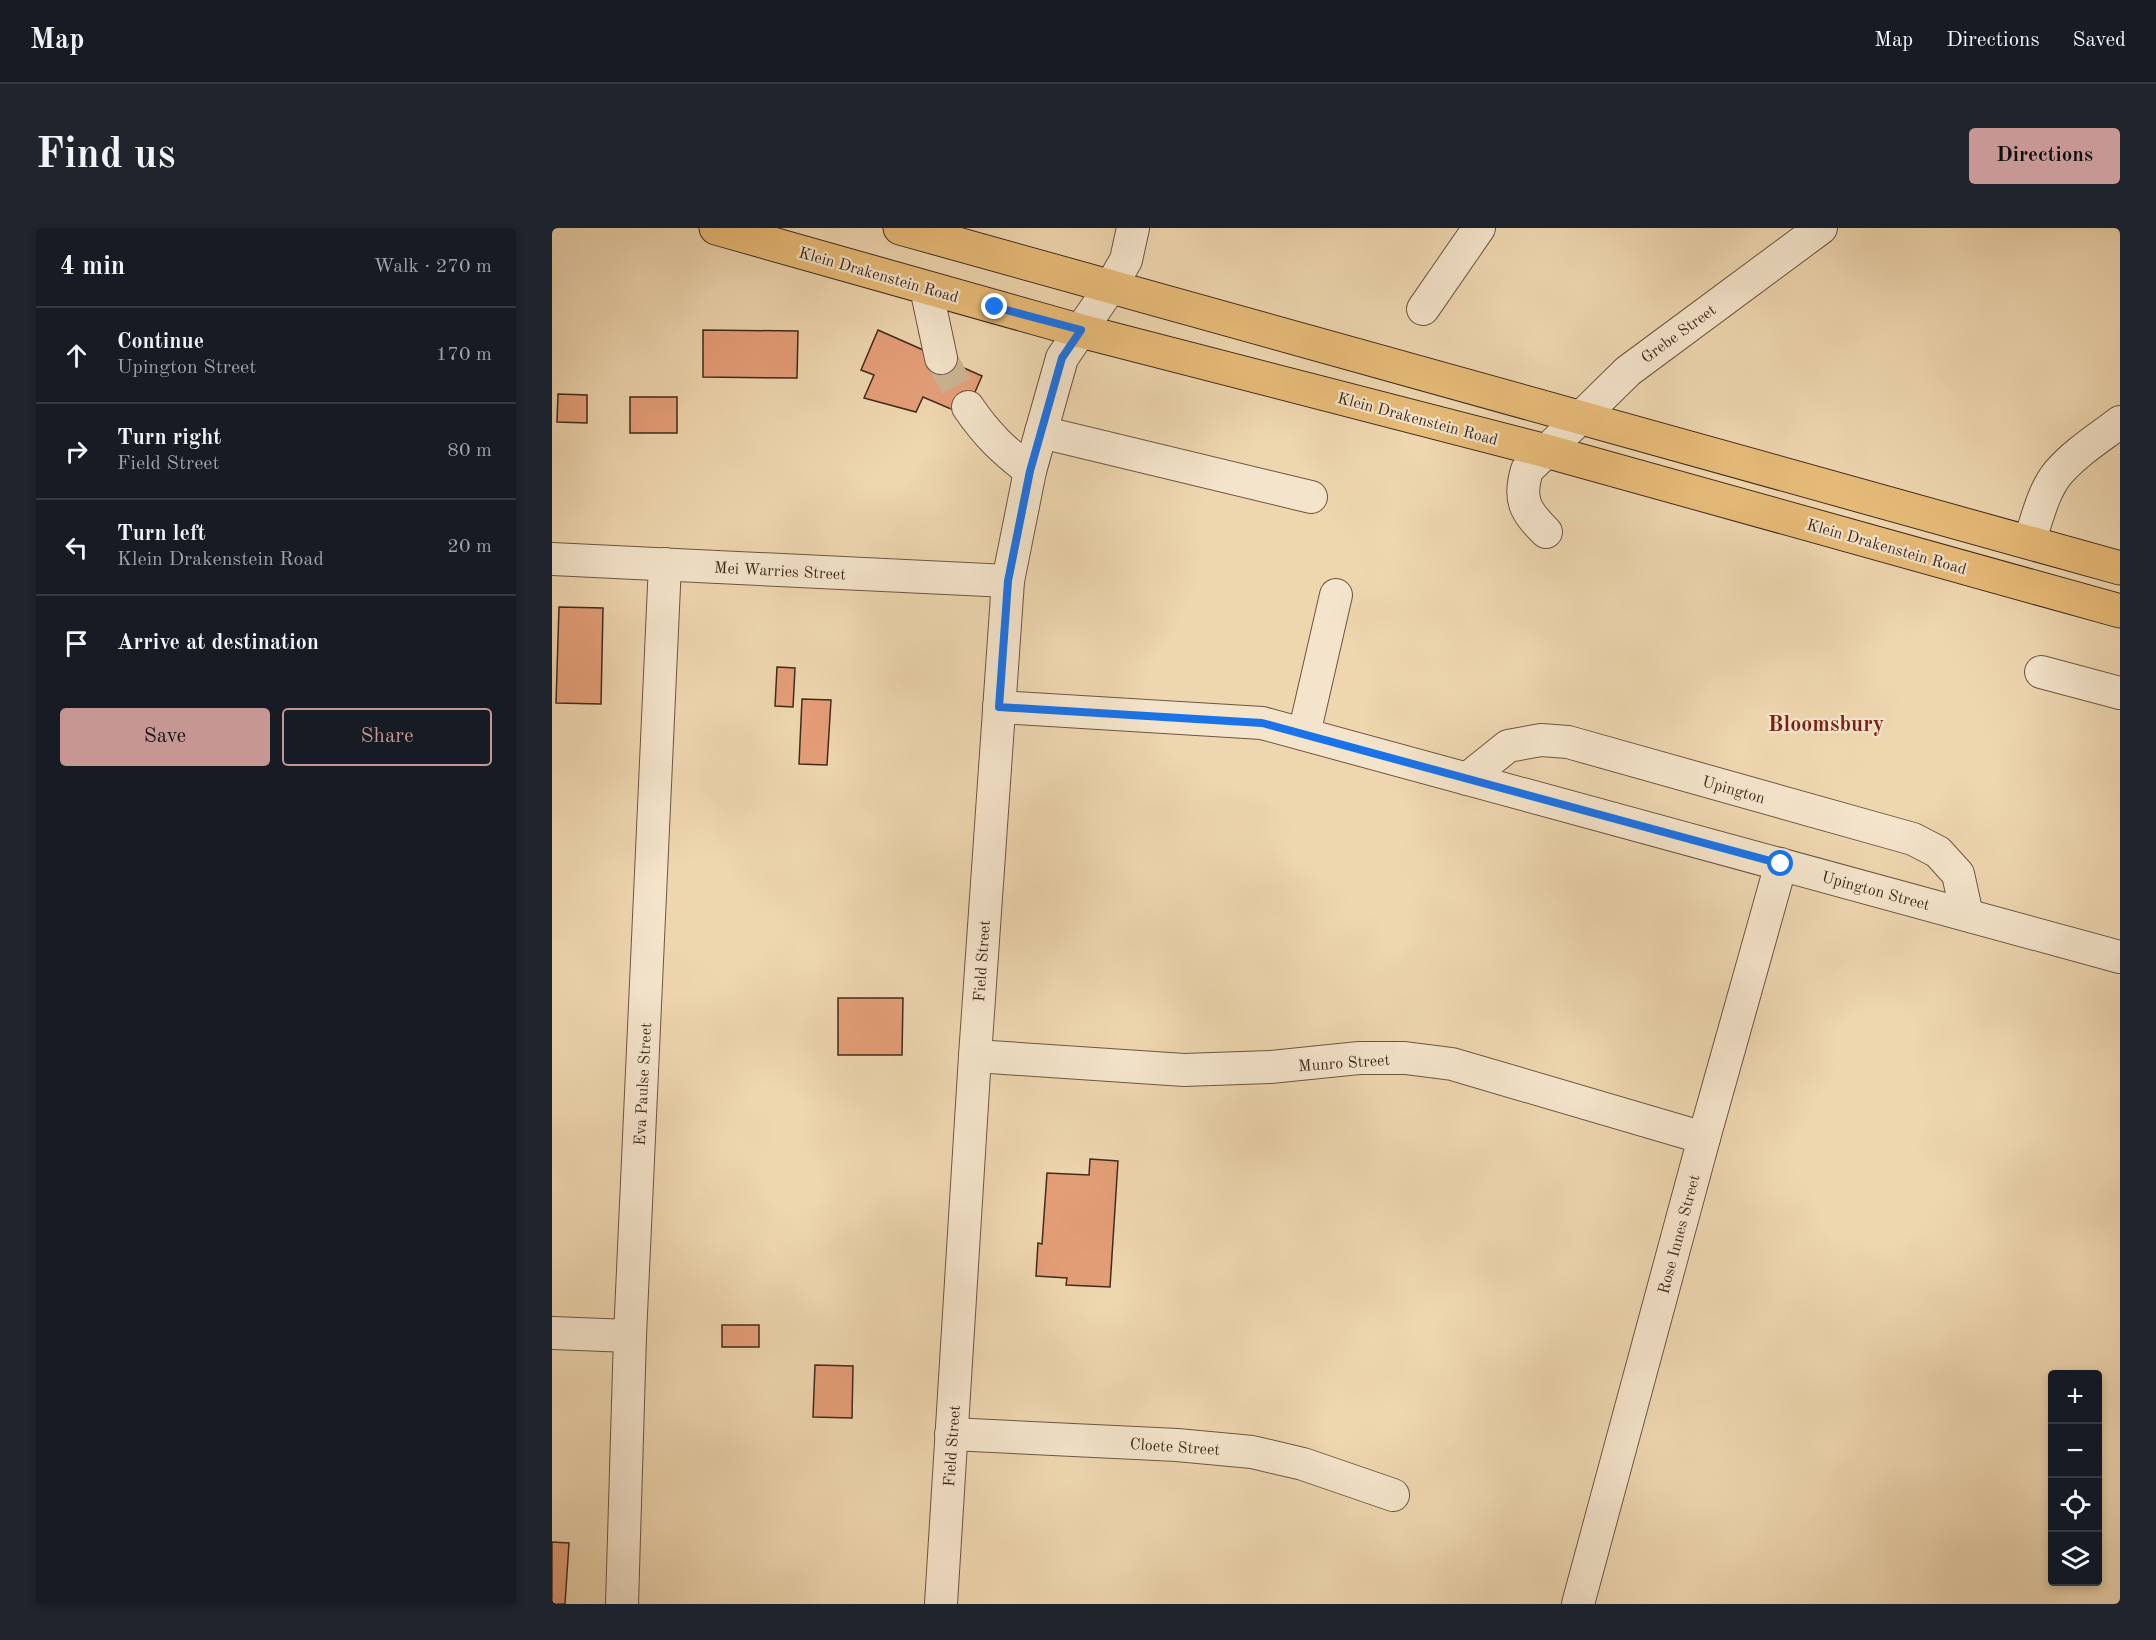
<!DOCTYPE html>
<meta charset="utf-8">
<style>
:root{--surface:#171b24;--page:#20242c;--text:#f1f3f6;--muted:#9ea1a6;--line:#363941;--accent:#c59692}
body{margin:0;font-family:"Old Standard TT",serif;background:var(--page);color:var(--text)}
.controls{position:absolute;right:18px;bottom:18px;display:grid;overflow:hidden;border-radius:6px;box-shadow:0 3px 9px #0003}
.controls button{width:54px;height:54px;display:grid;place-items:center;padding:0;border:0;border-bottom:2px solid var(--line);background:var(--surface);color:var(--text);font:30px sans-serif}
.stop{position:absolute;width:18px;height:18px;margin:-14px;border:4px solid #1a73e8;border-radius:50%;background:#fff}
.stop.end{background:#1a73e8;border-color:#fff;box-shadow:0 2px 6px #0008}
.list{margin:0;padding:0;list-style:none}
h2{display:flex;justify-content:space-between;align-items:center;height:78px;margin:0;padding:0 24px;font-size:26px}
h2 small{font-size:20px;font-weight:400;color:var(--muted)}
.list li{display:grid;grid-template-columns:39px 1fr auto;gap:18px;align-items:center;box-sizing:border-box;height:96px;padding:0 24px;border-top:2px solid var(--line)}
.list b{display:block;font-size:22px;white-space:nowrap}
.list p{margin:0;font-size:20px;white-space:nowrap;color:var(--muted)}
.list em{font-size:20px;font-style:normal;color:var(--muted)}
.actions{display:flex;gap:12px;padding:18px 24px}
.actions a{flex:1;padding:14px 0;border:2px solid var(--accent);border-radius:6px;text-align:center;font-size:21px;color:var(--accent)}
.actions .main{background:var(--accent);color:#111}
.icon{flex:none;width:33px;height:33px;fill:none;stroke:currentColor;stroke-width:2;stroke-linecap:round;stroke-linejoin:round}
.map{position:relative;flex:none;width:1568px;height:1376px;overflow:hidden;border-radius:6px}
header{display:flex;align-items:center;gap:36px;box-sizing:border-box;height:84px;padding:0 30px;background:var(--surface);border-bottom:2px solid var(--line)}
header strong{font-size:28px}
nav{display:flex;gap:33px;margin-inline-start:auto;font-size:21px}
.intro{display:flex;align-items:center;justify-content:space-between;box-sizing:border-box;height:144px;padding:0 36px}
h1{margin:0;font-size:42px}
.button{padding:15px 27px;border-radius:6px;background:var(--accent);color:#111;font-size:21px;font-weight:700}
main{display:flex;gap:36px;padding:0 36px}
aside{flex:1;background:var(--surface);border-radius:6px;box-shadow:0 3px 9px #0003}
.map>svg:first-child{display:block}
</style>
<header>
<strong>Map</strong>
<nav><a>Map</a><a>Directions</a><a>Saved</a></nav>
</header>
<div class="intro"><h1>Find us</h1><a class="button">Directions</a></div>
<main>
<aside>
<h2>4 min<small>Walk · 270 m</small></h2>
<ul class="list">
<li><svg class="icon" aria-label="ahead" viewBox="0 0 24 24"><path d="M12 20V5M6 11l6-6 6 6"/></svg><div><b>Continue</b><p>Upington Street</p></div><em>170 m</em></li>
<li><svg class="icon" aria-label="right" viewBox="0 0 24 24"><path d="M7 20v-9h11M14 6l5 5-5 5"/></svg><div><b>Turn right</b><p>Field Street</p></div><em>80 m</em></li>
<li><svg class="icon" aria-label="left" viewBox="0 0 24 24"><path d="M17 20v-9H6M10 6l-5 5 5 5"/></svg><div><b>Turn left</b><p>Klein Drakenstein Road</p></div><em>20 m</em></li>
<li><svg class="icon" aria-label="arrive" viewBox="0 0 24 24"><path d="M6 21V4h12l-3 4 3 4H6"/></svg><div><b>Arrive at destination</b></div></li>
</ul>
<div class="actions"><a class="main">Save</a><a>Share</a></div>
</aside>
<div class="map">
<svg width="1568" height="1376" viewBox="0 0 1568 1376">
<rect width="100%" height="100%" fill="#eed6af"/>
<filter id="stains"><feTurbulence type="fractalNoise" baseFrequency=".00333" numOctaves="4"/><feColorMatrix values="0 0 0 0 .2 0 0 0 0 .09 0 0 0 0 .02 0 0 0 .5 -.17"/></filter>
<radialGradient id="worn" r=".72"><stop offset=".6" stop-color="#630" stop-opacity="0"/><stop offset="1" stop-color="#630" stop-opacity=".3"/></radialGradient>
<g fill="#e59f78" stroke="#402b1d" stroke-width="1.5">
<path d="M151 102 246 103 245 150 151 149Z"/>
<path d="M326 102 430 148 413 187 371 169 364 184 312 170 322 147 309 142Z"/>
<path d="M6 166 35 167V195L5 194Z"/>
<rect x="78" y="169" width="47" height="36"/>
<path d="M7 379 51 380 49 476 4 475Z"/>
<path d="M225 439 243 440 241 479 223 478Z"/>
<path d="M250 471 279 472 275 537 247 536Z"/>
<path d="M286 770H351L350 827H286Z"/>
<path d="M538 931 566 933 558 1059 514 1057 515 1050 484 1048 486 1015 490 1016 495 945 537 947Z"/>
<rect x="170" y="1097" width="37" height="22"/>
<path d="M263 1137 301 1138 300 1190 261 1189Z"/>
<path d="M0 1314 17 1315 13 1376H0Z"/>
</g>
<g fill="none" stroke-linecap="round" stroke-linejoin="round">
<path stroke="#cbb492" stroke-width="32" stroke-dasharray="32 16" stroke-linecap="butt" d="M389 130 416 179"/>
<defs>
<g id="minor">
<path d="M374 60 389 130"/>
<path d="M871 81 927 0"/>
<path d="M416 179C435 207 451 222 478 243"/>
<path d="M489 204 759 269"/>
<path d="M994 304C973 283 966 272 975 242L1076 143 1269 0"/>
<path d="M1477 314C1485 292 1491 263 1506 245 1523 225 1547 210 1568 194"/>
<path d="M0 331 456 353"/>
<path d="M1489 444 1568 465"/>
<path d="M447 479 710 495 1568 729"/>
<path d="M752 506 784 367"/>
<path d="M915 551 956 518 989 512 1016 514 1361 611 1386 624 1406 646 1415 687"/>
<path d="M423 828 632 842 718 839 807 830H853L900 836 1152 910"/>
<path d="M0 1105 78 1108"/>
<path d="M399 1206 625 1217 700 1224 751 1236 841 1267"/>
<path d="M70 1376 78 1108 113 336"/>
<path d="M389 1376 423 828 456 353 478 243 510 130 559 58 574 32 581 0"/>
<path d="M1026 1376 1152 910 1229 636"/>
</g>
<g id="major">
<path d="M164 0 529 103 994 223 1568 383"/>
<path d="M348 0 1568 340"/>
</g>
</defs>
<use href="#minor" stroke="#6c5642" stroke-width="34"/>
<use href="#major" stroke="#402b1d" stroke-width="35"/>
<use href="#minor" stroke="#f4e4cb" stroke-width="32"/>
<use href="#major" stroke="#e7bb78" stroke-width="33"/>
</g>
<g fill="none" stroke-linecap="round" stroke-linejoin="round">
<path stroke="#1a73e8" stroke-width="8" d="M443 79 529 102 510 130 478 243 456 353 447 479 710 495 1229 636"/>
</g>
<g text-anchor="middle" stroke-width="4.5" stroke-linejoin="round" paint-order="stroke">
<g font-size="16" fill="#402b1d" stroke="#f4e4cb">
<text transform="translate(327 46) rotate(16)" y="6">Klein Drakenstein Road</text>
<text transform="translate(1126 105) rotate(-36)" y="6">Grebe Street</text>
<text transform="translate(866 190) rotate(15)" y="6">Klein Drakenstein Road</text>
<text transform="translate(1335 318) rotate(16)" y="6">Klein Drakenstein Road</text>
<text transform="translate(228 342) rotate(3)" y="6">Mei Warries Street</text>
<text transform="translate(1182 561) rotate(16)" y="6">Upington</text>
<text transform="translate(1324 662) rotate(15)" y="6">Upington Street</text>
<text transform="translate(429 733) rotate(-86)" y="6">Field Street</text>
<text transform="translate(792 834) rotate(-4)" y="6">Munro Street</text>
<text transform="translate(90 856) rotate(-87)" y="6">Eva Paulse Street</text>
<text transform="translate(1126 1006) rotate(-75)" y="6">Rose Innes Street</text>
<text transform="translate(399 1218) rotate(-86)" y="6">Field Street</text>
<text transform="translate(623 1218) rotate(4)" y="6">Cloete Street</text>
</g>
<g font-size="22" font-weight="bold" fill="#7a1f14" stroke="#f4e4cb">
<text x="1274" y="503">Bloomsbury</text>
</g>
</g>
<rect width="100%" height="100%" filter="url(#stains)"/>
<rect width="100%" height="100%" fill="url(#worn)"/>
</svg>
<div class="controls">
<button>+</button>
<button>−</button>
<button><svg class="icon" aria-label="locate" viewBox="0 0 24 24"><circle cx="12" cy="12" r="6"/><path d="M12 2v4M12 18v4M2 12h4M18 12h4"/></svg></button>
<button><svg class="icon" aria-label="layers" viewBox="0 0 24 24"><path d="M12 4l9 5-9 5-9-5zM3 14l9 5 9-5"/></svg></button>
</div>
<div class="stop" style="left:1229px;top:636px"></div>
<div class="stop end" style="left:443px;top:79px"></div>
</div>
</main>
